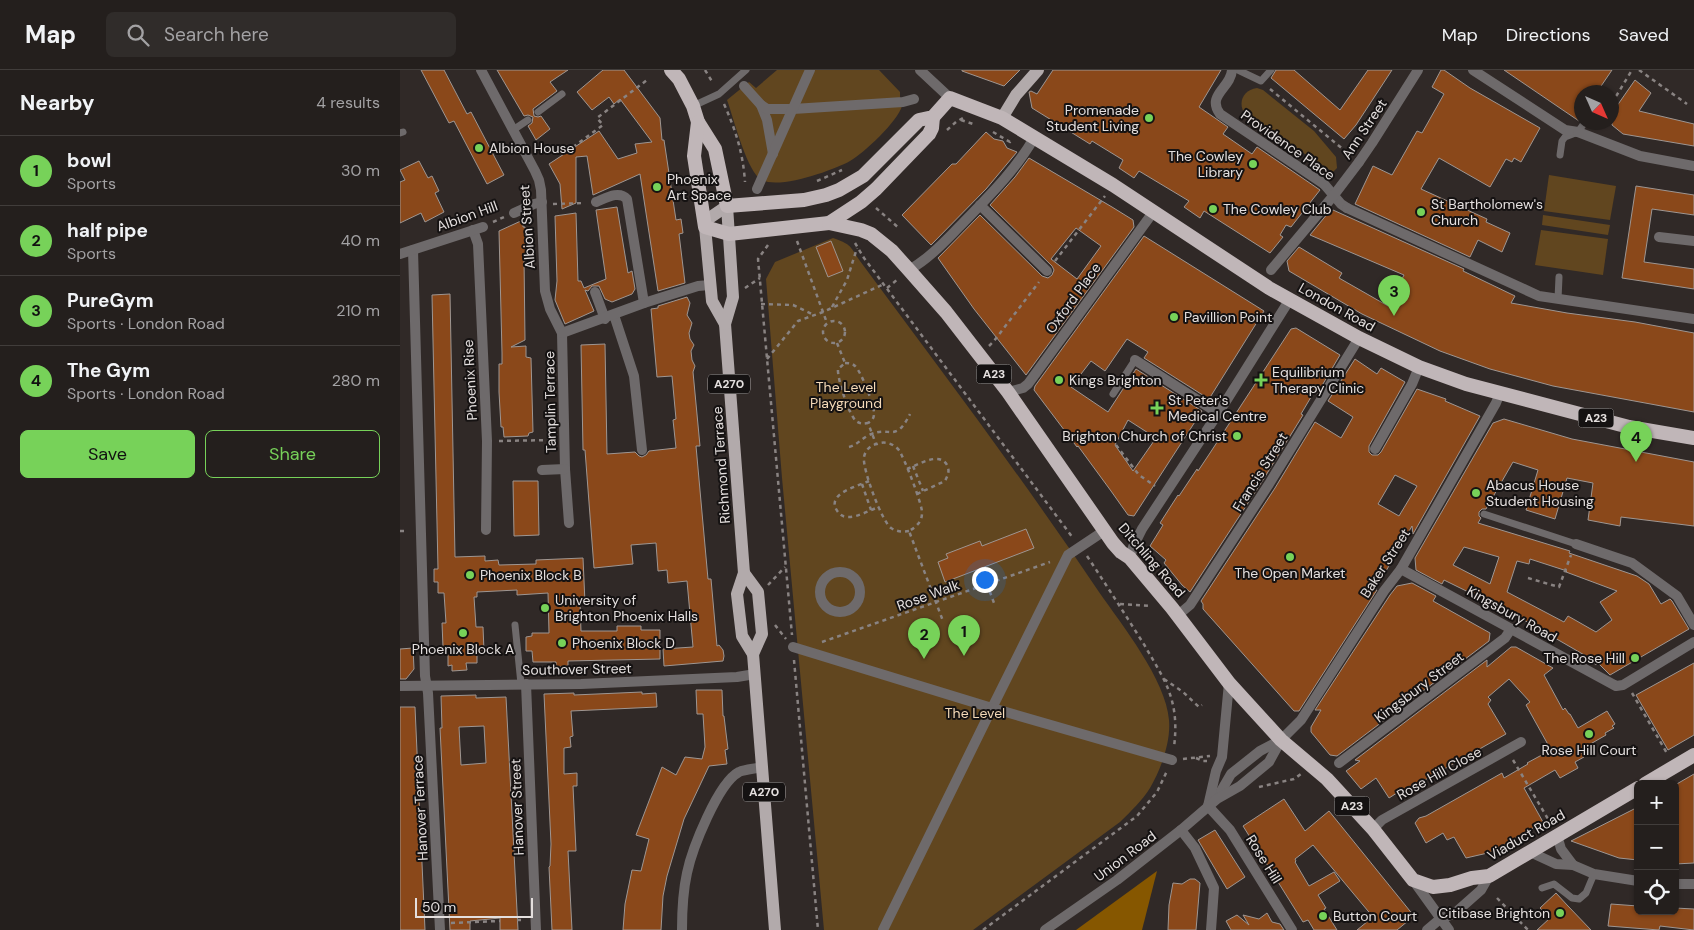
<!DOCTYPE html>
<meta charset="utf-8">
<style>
:root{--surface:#241f1d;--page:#302c2a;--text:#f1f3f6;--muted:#a3a2a4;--line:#413d3b;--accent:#77d259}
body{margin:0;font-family:"DM Sans",sans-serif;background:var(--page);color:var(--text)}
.controls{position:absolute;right:15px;bottom:15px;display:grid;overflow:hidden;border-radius:8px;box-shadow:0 1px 4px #0004}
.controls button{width:45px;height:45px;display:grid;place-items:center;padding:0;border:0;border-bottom:1px solid var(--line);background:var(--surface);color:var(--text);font:25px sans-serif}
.compass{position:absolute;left:1174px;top:15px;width:45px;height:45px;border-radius:50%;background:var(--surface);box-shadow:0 1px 4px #0004;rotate:135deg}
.scale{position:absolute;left:15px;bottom:12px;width:118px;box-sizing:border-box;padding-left:5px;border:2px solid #e4dfde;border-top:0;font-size:14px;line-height:18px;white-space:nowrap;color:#e4dfde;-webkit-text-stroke:4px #151212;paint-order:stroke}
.you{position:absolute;left:584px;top:509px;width:18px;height:18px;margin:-12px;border:4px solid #fff;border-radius:50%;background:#1a73e8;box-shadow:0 0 0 8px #1a73e833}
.badge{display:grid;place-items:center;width:32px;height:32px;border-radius:50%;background:var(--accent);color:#111;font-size:16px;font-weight:700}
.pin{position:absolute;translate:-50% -41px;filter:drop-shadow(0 1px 2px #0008)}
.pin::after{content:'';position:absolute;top:26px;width:18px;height:15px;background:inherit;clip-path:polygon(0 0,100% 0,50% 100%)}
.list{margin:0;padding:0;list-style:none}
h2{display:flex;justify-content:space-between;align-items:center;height:65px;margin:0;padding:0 20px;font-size:21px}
h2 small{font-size:16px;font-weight:400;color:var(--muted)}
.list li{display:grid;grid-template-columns:32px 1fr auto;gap:15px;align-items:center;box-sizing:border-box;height:70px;padding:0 20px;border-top:1px solid var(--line)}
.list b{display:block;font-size:19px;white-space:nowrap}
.list p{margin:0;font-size:16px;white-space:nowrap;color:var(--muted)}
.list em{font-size:16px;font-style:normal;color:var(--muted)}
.actions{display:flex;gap:10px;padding:15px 20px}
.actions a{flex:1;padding:11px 0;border:1px solid var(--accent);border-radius:8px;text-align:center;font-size:18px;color:var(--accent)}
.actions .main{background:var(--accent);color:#111}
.icon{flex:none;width:28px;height:28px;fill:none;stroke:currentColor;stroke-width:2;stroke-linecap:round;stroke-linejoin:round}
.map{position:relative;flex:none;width:1294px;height:860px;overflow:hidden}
header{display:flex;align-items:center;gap:30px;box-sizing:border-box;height:70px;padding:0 25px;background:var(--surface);border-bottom:1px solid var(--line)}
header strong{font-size:24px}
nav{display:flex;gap:28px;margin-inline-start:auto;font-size:18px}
.search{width:350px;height:45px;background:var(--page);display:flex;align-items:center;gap:12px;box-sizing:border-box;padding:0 18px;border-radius:8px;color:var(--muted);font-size:19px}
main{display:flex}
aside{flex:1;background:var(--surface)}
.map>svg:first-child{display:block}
</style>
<header>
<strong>Map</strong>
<div class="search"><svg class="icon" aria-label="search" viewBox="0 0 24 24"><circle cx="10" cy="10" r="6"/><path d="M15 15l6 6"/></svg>Search here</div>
<nav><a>Map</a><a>Directions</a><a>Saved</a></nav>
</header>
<main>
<aside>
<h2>Nearby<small>4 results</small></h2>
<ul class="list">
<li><span class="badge">1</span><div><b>bowl</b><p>Sports</p></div><em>30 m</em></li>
<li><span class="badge">2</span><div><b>half pipe</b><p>Sports</p></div><em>40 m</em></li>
<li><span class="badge">3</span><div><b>PureGym</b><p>Sports · London Road</p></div><em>210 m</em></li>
<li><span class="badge">4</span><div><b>The Gym</b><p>Sports · London Road</p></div><em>280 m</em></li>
</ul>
<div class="actions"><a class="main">Save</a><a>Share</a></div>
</aside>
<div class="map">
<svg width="1294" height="860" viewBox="0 0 1294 860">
<rect width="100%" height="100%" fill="#302927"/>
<g fill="#61461f">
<path d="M377 0H479L500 22V33L502 36C498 51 464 83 450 91 434 100 374 122 359 108 345 95 334 49 327 30L349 12 356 18Z"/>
<path d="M857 18 863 20 914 61 936 87 937 98 933 102 846 46C837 34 842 20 857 18Z"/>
<path d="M1149 105 1216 116 1210 150 1144 141Z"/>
<path d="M1143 145 1210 155 1208 165 1142 155Z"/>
<path d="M1141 160 1208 169 1203 205 1135 195Z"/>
<path d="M433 168C452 175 449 175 460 191 541 300 623 409 699 522 722 555 766 610 769 650 771 672 761 699 750 718 742 731 731 741 720 752L573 860H424L382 408 366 209 375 192Z"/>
</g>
<path fill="#865700" d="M757 801 742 860H676Z"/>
<g fill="#8a481a" stroke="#9e9692" fill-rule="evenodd">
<path d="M21 0H44L67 44 71 42 104 105 87 114 54 51 49 53Z"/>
<path d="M97 0H168L150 12 157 21 133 39 134 46 138 47 141 46 150 59 136 70 128 56 132 53 133 47 128 45 124 46Z"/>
<path d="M203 0H224L260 48 262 70H264L276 150 281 149 283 163 279 164 285 213 258 221 240 104 193 125 187 86 176 87V133L162 139 160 114 149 94 199 61 218 89 237 83 235 74 252 72 220 29 214 34 209 27 192 40 177 22Z"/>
<path d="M562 0H620L604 16 562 1Z"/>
<path d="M653 0H821L799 37 828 57 823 64 852 84 857 77 920 120 891 157 886 155 880 165 883 167 870 183 804 141 800 148 784 137 789 131 739 101 734 108 719 98 723 90 692 71 690 74 632 38 629 22 631 21 637 24Z"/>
<path d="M876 0H894L940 40 968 0H992L956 55 944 69 871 8Z"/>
<path d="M1041 0H1044L1070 18 1140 58 1121 92 1114 88 1112 92 1106 89 1090 117 1039 88 1021 119 1087 149 1086 152 1110 163 1102 182 1078 170 1070 187 955 134 973 96 992 105 1017 61 1022 63 1044 24 1032 17Z"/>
<path d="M1104 0H1212L1197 22H1182V48L1179 51Z"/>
<path d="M1235 10 1251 23 1239 41 1294 54V76L1223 64 1212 55V43Z"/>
<path d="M586 62 594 69 603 71 607 78 617 82 586 119 531 175 502 145 552 94H556Z"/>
<path d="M629 88 712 137 733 150 734 157 626 305 574 239 538 188 580 145 642 206 648 208 652 205 654 200 652 196 590 135 615 107ZM676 158 701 176 677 209 651 189Z"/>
<path d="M19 91 28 108 32 106 39 121 35 123 44 142 25 152 21 143 0 153V112L5 110 0 100Z"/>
<path d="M1236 116 1294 125V145L1252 139 1244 192 1294 199V219L1222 208Z"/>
<path d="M217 137 228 203 232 201 235 219 232 224 212 232 205 229 199 216H192L188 221 185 220 194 241 165 254 155 230 157 211 155 146 176 143 178 211H181L184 218 206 209 196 140Z"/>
<path d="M933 140 1064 199 1063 201 1115 226 1111 233 1167 243 1235 252 1294 263V342L1153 316 1090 299 1040 281 962 244 889 201 887 191 899 177 942 203 939 208 988 236 1004 205 910 165 928 143Z"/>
<path d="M123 150V157H125L126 187 124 188 125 270 111 277 126 276V287L131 288 133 362 129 363 128 366 104 367 103 357H101L99 322V294H102V283L99 161Z"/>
<path d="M744 166 864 241 809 329 744 288 748 282 727 269 705 301 691 291 671 317 708 342 736 299 802 341 734 446 728 445 711 421 678 376 677 377 634 320 635 316ZM728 350 756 368 733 401 715 375Z"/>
<path d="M431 171 443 201 428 207 416 177Z"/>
<path d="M50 224 55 487 85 486V491L98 490 99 495 136 494V490L183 488 185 533H180L181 561H217V556H241V560H260V589L168 591V596L156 597V592H133L132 581H126V567L132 566V563H149L148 523 117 525V520L77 522V527H74L76 557H83L84 581H77V593H66L67 600 52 601V595L48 596V577H43L42 553H46L44 523H38V512H34V499H38L32 225Z"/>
<path d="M287 227 290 233 287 245 292 253 289 263 290 269 294 275 291 281 292 290 295 296 293 302 300 376H296L308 509H311L317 576 319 575 323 580 324 586 323 591 264 596 263 579 293 577 287 511 268 513 267 500 258 501 256 473 231 475 233 494 194 498 185 380H183L181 275 205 274 207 384 235 382 239 386 242 387 246 385 249 381 276 378 273 350 276 349 272 306 257 307 251 239 258 238V236Z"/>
<path d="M896 258 940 285 917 324 914 322 901 344 903 345 863 410 790 522 782 515 764 493 766 490 750 476 763 455 760 453 778 425 779 426 797 399 798 401 810 383 891 259Z"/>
<path d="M955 289 977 304 981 298 1005 312 969 376V382L972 385H978L981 382 1017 319 1046 329 1045 331 1080 346 1013 464 1012 456 975 520H977L899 641H894L803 539V534L801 531 875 418 915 352 941 368 953 347 928 331ZM995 405 1017 416 999 446 978 434Z"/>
<path d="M1104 349 1172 369 1294 392V456L1221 447 1220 456 1188 450 1193 413 1167 408 1155 449 1126 440 1138 400 1113 392 1086 439H1082L1079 442V446L1081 448 1078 453 1170 481 1169 483 1237 506 1249 514 1261 534 1270 529 1272 531 1289 559 1210 605 1198 593 1196 595 1186 586 1117 546 1044 510 1042 514 1016 500 1015 488 1093 353ZM1064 477 1099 487 1090 514 1053 495ZM1130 489 1167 501 1166 502 1217 521 1200 532 1212 550 1196 562 1168 546 1164 552 1107 522 1117 491 1129 494Z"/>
<path d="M113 411H138L139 465 114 466Z"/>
<path d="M626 459 634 478 545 512 538 492 548 488 546 484 580 471 582 476Z"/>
<path d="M1012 513 1036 526 1033 531 1090 563 1089 571 937 686 930 685 911 662V657L921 640H915L990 525 997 516Z"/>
<path d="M1111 577H1116L1153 598 1144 605 1163 640 1165 638 1169 644H1170L1178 658 1207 641 1215 654 1212 656 1214 658 1205 663 1206 665 1180 680 1184 687 1175 692 1178 698 1160 708 1155 700 1124 718 1143 752 1092 782 1066 788 1054 767 1047 770 1043 763 1026 773 1015 753 1019 748 1026 746 1102 703 1104 708 1128 694 1127 693 1151 680 1126 635 1130 632 1109 609 1088 627 1091 630 1088 634 1106 664 1016 715 1001 723 1000 721 989 728 976 708 961 719 946 701 960 691 955 690 1087 590V597Z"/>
<path d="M13 578 14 599 6 609H0V579Z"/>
<path d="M1294 593V665L1268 680 1236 625Z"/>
<path d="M296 620H322L323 646H324L326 663 328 679 325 680 327 694 309 696 284 749 267 806 263 826 261 860H223L225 834 232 800 241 801 249 769 236 765 262 697 276 705 285 687 302 689 305 677 303 644H297Z"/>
<path d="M242 622V624L256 623 257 637 171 641 173 666 170 667 171 677 164 678V704L177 703V716H173L176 781H168L172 860H152L149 797 150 796 151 774 144 624 174 623V625Z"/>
<path d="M76 625V628L106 627 118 860H100V848L70 851V860H50L40 658H42L41 626ZM84 656 86 693 61 695 59 657Z"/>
<path d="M0 637H15L25 860H0Z"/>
<path d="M1294 704V793L1275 794V715Z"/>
<path d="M884 729 905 761 929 741 1014 846 997 860H957L973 847 913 775 895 789 896 791 895 792 909 816 934 802 940 811 918 825 926 838 924 839 937 860H914L908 850 903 852 843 756Z"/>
<path d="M1238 737V790L1219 788 1171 771Z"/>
<path d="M815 760 845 807 827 819 798 770Z"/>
<path d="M790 809H795L800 813 796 860H768L769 835 773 813 782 814Z"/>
<path d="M1156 823 1168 836 1191 860H1137L1150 848 1140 838Z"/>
<path d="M1211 834 1238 836V841H1275V838L1294 839V860L1260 856 1259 860 1208 856Z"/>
<path d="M867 843 872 852 880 854 884 860H831L826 851 837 845 849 855 843 845 859 849Z"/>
</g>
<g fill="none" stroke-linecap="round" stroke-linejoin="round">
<g stroke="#898382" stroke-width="2.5" stroke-dasharray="4 4" stroke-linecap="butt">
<path d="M305 0 313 13"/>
<path d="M1239 0 1287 34"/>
<path d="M870 19 950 85"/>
<path d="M1212 33 1232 0"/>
<path d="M324 34C336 61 343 83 345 112"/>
<path d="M561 50 576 55"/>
<path d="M547 60 556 52 563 48"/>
<path d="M593 62 610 72 611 70"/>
<path d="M173 77 203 55 197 48 247 10"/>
<path d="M417 111 442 100"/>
<path d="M153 134 185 133"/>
<path d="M476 138 500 159"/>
<path d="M93 152 104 147"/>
<path d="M397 171 427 253"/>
<path d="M455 173 464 188 673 468"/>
<path d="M368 175 358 189 392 565"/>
<path d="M655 191 705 126"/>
<path d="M345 218 360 208"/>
<path d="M487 218 498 209"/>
<path d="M361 234 393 235 414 245"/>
<path d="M432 237 447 210 457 178"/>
<circle cx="434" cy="262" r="11"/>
<path d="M437 273 445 293 438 299C437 308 449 345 456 351 460 354 463 354 468 353L476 374"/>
<path d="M589 276 594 271 639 212"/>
<path d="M367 289 398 251 423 242 484 214"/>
<path d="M445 293C449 293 452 293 455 296 461 301 475 337 474 344 474 349 471 351 468 353"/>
<path d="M99 371 151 370"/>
<path d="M716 375 739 405 755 416"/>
<path d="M449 377C457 375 461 369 469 365 491 355 495 374 510 344"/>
<path d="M513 396 523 421"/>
<path d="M507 399C518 395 539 381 547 395 550 401 548 405 545 411L517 424"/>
<path d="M469 411C458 416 424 424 438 442 441 446 444 447 449 447 458 447 470 440 479 437"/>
<path d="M462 414 471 440"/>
<path d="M0 461H8"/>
<path d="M509 461C503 462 497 462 491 458 482 452 462 398 464 387 465 381 470 375 477 374 484 371 492 373 498 379 503 384 523 436 522 443 522 452 516 457 509 461L543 551"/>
<path d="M687 486C707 516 726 546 745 576 755 594 767 611 772 631 776 646 776 661 774 677"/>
<path d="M1128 508 1159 517 1171 485"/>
<path d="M587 514 594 533"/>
<path d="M368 515 385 497"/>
<path d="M720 534 751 536"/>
<path d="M375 555 386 569"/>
<path d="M422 572 650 492"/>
<path d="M394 590 418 860"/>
<path d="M764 609 783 622 799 637 802 635"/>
<path d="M1232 623 1268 685"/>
<path d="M796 688 803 691H807"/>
<path d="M783 689 810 686"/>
<path d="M1113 690 1151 754"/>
<path d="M859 717 894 709 901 704"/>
<path d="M1097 828 1128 860"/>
<path d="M117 850H124"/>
<path d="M51 853 100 851"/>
<path d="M583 860 737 746 757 722 767 701"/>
</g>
<g stroke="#6e6a6b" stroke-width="7">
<path d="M838 0 861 11 871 0"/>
<path d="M293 36 319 24 346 0"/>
<path d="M138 42 162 24"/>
<path d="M113 60 128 50"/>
<path d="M0 63 3 62"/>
<path d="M1160 85 1162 71 1165 67 1178 62 1185 52"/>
<path d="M1158 229 1159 207"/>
<path d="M713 324 735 290"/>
<path d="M1084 444 1176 474"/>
<path d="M115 555 121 614"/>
<path d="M1142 818 1154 814 1172 828 1179 829 1186 823 1194 804"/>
</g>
<g stroke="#6e6a6b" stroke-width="10">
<path d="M1073 0 1165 60 1178 62"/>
<path d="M344 16 361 35 367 50 373 84"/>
<path d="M361 35 367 39H393L503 32 514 29"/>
<path d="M924 114 941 134 947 138"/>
<path d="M357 119 410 0"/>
<path d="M871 200 934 125 959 92"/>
<path d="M975 379 1012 314 1019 297"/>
<circle cx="440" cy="522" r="20"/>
<path d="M393 577 592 638 668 485 704 461"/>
<path d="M483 860 592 638 772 690"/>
</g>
<g stroke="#6e6a6b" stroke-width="10">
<path d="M81 0 135 101 139 110 141 120 145 221 150 239 162 263 165 399 169 453"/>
<path d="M520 0 550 28"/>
<path d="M832 0C831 18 806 25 820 44L924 114"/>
<path d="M1178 62 1240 86 1294 96"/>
<path d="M959 92 972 73 1018 0"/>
<path d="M196 132C206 128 219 120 227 129L244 233"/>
<path d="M580 135 647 201"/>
<path d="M947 138 1139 226 1294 249"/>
<path d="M114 143 134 134 142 132"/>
<path d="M73 160 78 174 87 371 86 460"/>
<path d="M1259 167 1294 171"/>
<path d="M13 180 25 606 28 623 40 860"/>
<path d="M0 184 83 157"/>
<path d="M509 200C530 188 545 171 562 154 588 127 615 101 634 68"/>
<path d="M195 222 205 249"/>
<path d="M214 245 234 306 242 380"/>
<path d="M162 263 244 233 298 216 310 215"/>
<path d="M735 290 818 343"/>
<path d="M608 322 623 318 628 314 754 141"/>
<path d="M142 400 165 399"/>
<path d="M1176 474 1232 493 1277 526 1294 555"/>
<path d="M730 488 733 477 742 459 828 328 890 229"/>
<path d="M1001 499 1216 616 1223 615 1294 572"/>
<path d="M778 545 790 535 869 414 959 268"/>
<path d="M126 614 136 860"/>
<path d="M0 616 181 614 337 607 355 604"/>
<path d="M939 693 1105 568 1111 559"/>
<path d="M817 728 831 704 860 681 881 670"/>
<path d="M808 736 830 760 892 860"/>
<path d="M808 736 816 701 822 687 829 613"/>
<path d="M973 759 982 750 1121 672"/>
<path d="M781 760 795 778 814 818 811 860"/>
<path d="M1157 765 1161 779 1173 795"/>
<path d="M1130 782 1156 794 1173 795 1194 804 1238 811"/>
<path d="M1275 814H1294"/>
<path d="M282 860C282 841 283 821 287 803 292 779 318 713 339 702 346 699 355 699 362 697"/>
<path d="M645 860 717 810 781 760 817 729 840 716 869 692 881 670 901 650 984 521 1001 499 1096 333 1100 323"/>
</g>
<g stroke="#6e6a6b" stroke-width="10">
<path d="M1013 810 1049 860"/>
<path d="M1027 860 1040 849 1055 843 1081 820 1089 806"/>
</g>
<g stroke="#b2aaab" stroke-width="12">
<path d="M602 48 616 25 638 0"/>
<path d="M327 136 333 227 325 254 344 503 337 524 342 566 353 584 375 860"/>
<path d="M305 151 327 136"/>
<path d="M305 157 312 231 325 254"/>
<path d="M344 503 358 522 362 564 353 584"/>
</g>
<g stroke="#c0b6b8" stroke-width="14">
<path d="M271 0 279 9 293 36 298 52 315 79 327 136 404 130 426 125 439 120 463 106 519 50 533 47 550 28 602 48 713 115 869 218 959 268 1019 297 1066 314 1229 357 1294 368"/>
<path d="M298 52 294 86 305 157 329 164 429 153 461 132 476 119 529 64 532 58 533 47"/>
<path d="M429 153 461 160 471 164 492 181 509 200 546 242 608 322 713 473 721 482 730 488 772 538 829 613 881 670 927 709 973 759 1013 810 1033 817 1050 815 1072 808 1089 806 1238 718"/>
<path d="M1245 714 1294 685"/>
</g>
</g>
<g fill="#77d259" stroke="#151212" stroke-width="2">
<circle cx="749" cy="48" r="5"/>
<circle cx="79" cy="78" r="5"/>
<circle cx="853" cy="94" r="5"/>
<circle cx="257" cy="117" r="5"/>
<circle cx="813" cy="139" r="5"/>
<circle cx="1021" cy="142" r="5"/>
<circle cx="774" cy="247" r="5"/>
<circle cx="659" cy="310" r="5"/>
<path d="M858.5 302.5h5v5h5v5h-5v5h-5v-5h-5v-5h5z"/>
<path d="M754.5 330.5h5v5h5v5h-5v5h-5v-5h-5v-5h5z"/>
<circle cx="837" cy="366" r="5"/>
<circle cx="1076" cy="423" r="5"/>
<circle cx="890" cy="487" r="5"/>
<circle cx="70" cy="505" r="5"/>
<circle cx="145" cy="538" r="5"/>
<circle cx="63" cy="563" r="5"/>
<circle cx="162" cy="573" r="5"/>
<circle cx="1235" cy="588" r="5"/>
<circle cx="1189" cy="664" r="5"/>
<circle cx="1160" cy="843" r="5"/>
<circle cx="923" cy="846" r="5"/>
</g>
<g text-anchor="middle" stroke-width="4" stroke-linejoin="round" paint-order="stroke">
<g fill="#151212" stroke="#a6a2a1" stroke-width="1">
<rect x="576.5" y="294.5" width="35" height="19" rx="4"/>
<rect x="308" y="304.5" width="42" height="19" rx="4"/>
<rect x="1178.5" y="338.5" width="35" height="19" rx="4"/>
<rect x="343" y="712.5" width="42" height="19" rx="4"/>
<rect x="934.5" y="726.5" width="35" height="19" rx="4"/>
</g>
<g font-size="12" font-weight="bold" fill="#e4dfde">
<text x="594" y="308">A23</text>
<text x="329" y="318">A270</text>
<text x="1196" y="352">A23</text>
<text x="364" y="726">A270</text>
<text x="952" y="740">A23</text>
</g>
<g font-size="14" fill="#e4dfde" stroke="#151212" text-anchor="start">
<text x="739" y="45" text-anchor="end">Promenade<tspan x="739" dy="16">Student Living</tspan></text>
<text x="89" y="83">Albion House</text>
<text x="843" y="91" text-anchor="end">The Cowley<tspan x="843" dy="16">Library</tspan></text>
<text x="267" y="114">Phoenix<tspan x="267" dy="16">Art Space</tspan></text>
<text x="1031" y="139">St Bartholomew's<tspan x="1031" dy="16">Church</tspan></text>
<text x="823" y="144">The Cowley Club</text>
<text x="784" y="252">Pavillion Point</text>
<text x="872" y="307">Equilibrium<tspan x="872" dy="16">Therapy Clinic</tspan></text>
<text x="669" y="315">Kings Brighton</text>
<text x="768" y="335">St Peter's<tspan x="768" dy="16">Medical Centre</tspan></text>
<text x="827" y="371" text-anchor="end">Brighton Church of Christ</text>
<text x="1086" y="420">Abacus House<tspan x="1086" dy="16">Student Housing</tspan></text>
<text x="890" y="508" text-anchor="middle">The Open Market</text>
<text x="80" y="510">Phoenix Block B</text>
<text x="155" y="535">University of<tspan x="155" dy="16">Brighton Phoenix Halls</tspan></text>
<text x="172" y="578">Phoenix Block D</text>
<text x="63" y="584" text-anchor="middle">Phoenix Block A</text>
<text x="1225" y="593" text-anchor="end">The Rose Hill</text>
<text x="1189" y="685" text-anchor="middle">Rose Hill Court</text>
<text x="1150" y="848" text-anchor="end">Citibase Brighton</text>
<text x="933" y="851">Button Court</text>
</g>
<g font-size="14" fill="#e4dfde" stroke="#151212">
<text transform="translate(964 59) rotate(-56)" y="5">Ann Street</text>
<text transform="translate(888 75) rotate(35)" y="5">Providence Place</text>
<text transform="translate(67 146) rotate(-20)" y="5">Albion Hill</text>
<text transform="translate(127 157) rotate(-94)" y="5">Albion Street</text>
<text transform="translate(673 228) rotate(-54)" y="5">Oxford Place</text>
<text transform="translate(937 237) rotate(29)" y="5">London Road</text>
<text transform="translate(70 310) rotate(-93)" y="5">Phoenix Rise</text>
<text transform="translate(150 332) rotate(-91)" y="5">Tamplin Terrace</text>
<text transform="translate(321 395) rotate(-94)" y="5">Richmond Terrace</text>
<text transform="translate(860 402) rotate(-58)" y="5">Francis Street</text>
<text transform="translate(752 490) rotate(49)" y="5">Ditchling Road</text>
<text transform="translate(985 493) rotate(-57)" y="5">Baker Street</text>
<text transform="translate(528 525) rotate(-20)" y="5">Rose Walk</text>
<text transform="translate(1112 544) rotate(29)" y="5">Kingsbury Road</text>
<text transform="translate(177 599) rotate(-1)" y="5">Southover Street</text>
<text transform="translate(1019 617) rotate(-37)" y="5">Kingsbury Street</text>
<text transform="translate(1039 703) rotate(-29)" y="5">Rose Hill Close</text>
<text transform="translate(117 737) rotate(-92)" y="5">Hanover Street</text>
<text transform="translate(20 738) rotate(-93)" y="5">Hanover Terrace</text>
<text transform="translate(1126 765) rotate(-30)" y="5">Viaduct Road</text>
<text transform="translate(725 786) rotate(-37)" y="5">Union Road</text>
<text transform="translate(864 789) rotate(58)" y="5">Rose Hill</text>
</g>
<g font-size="14" fill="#f5dab8" stroke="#151212">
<text x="446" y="322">The Level<tspan x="446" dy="16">Playground</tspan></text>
<text x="575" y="648">The Level</text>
</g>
</g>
</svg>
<div class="controls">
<button>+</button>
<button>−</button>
<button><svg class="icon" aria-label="locate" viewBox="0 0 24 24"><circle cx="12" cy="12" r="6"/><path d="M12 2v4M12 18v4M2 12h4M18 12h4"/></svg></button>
</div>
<svg class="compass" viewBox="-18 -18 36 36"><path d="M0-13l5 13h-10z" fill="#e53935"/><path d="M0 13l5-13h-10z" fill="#a3a2a4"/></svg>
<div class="scale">50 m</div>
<div class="you"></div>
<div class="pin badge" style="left:564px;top:586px">1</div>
<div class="pin badge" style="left:524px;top:589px">2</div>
<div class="pin badge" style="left:994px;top:246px">3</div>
<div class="pin badge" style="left:1236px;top:392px">4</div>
</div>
</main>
